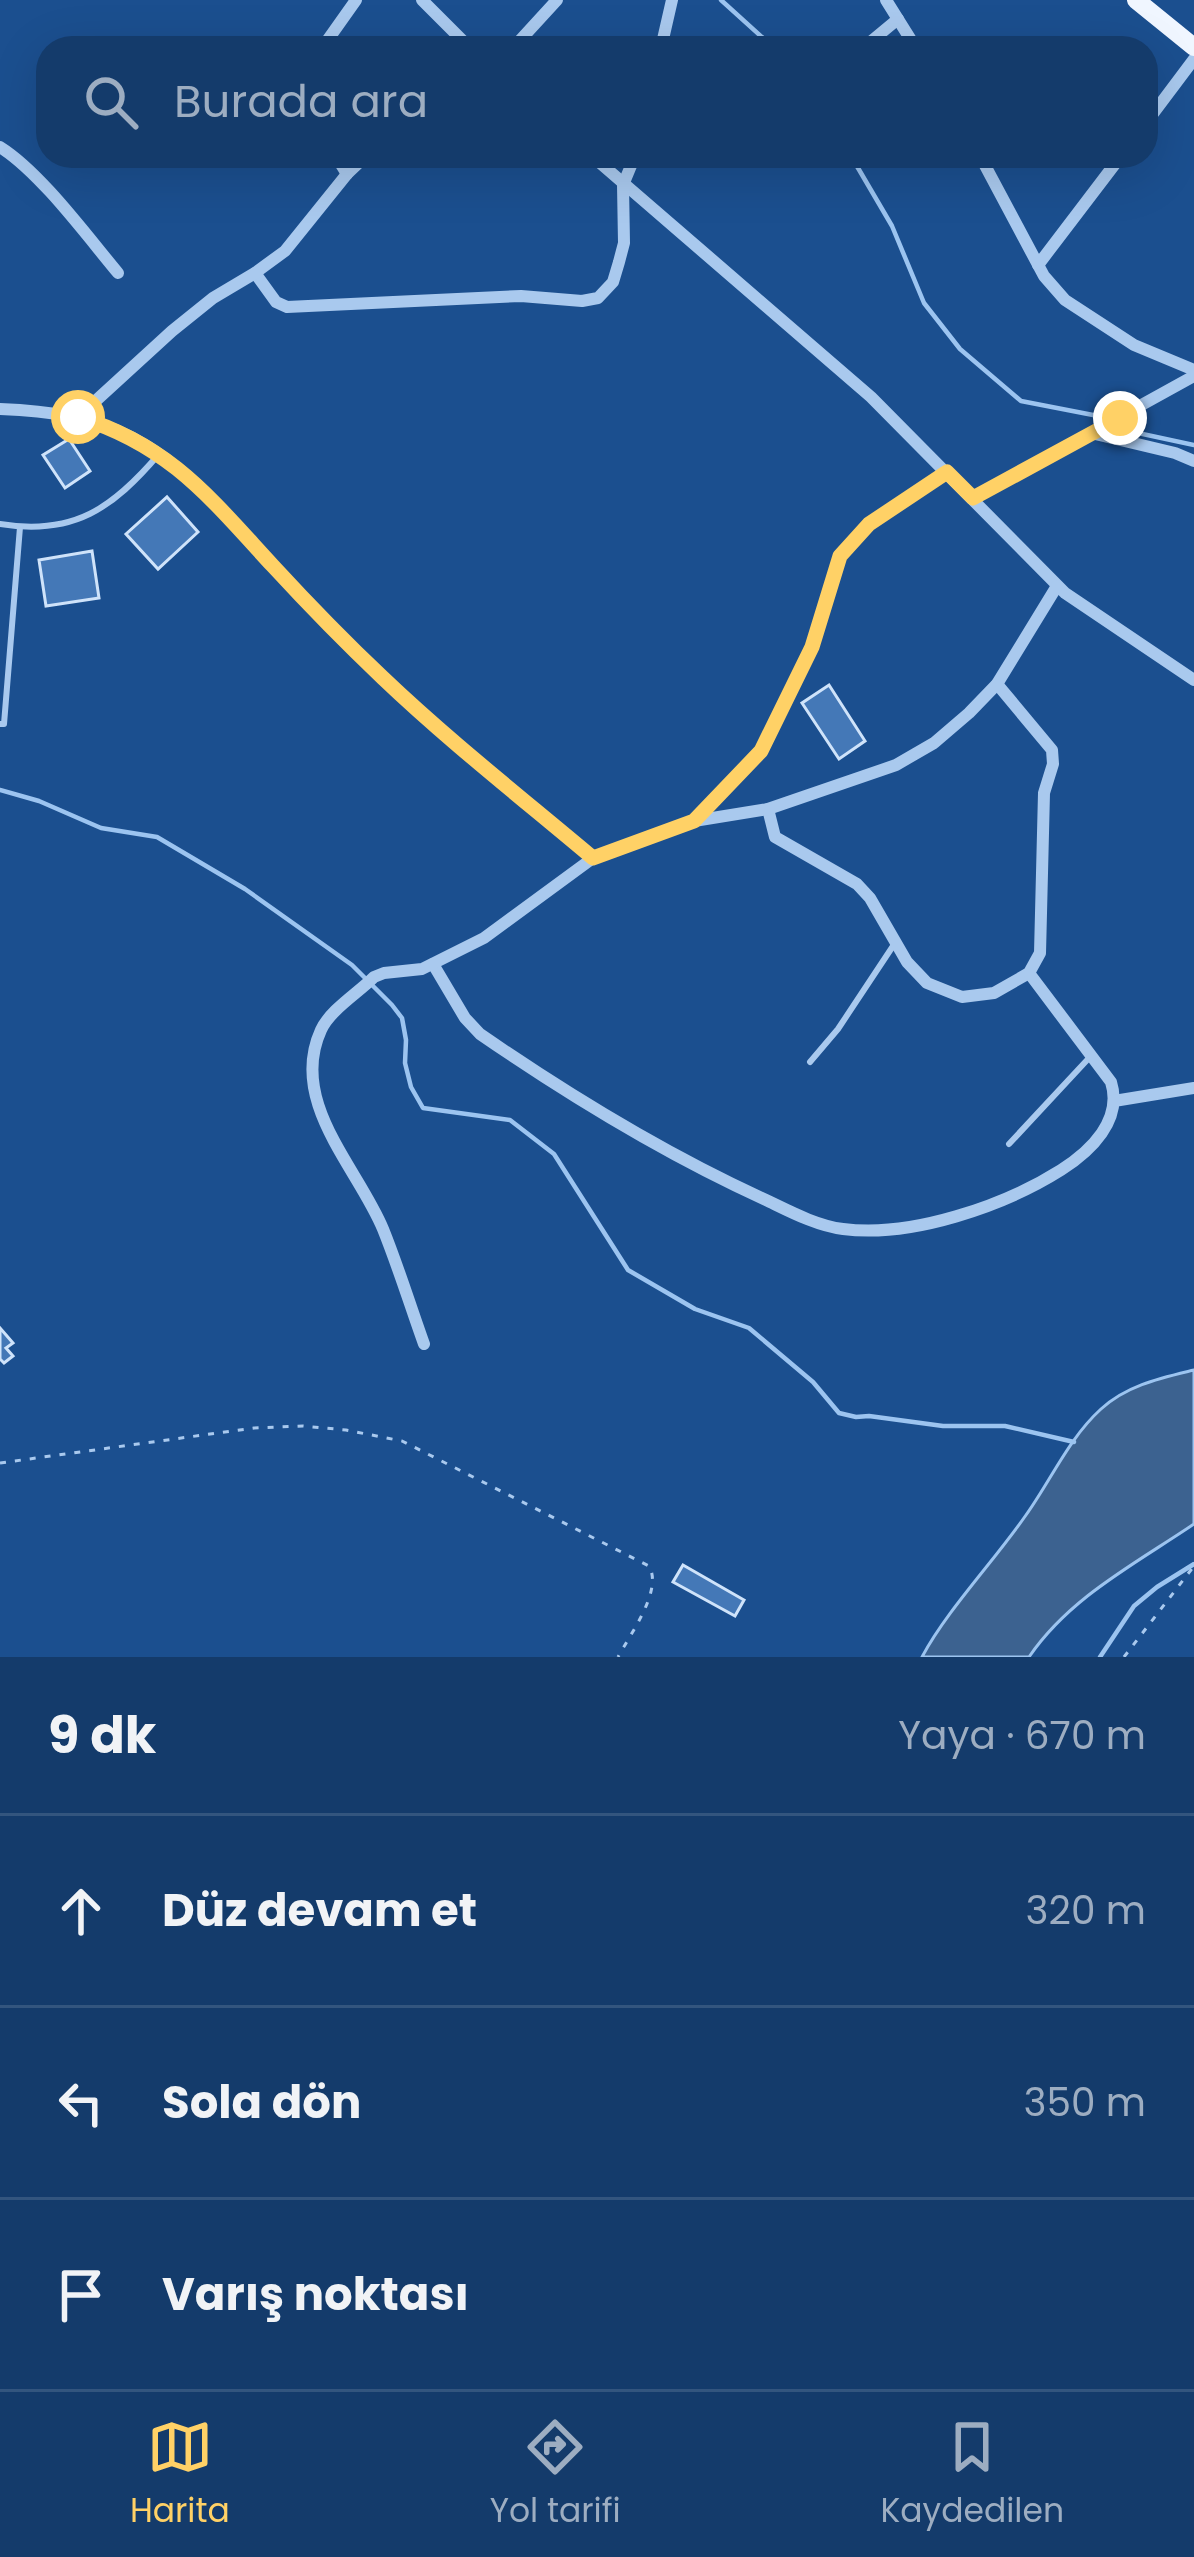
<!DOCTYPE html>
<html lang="tr">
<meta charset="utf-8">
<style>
:root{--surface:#143b6b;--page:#1d4271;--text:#f1f3f6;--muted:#9dadc1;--line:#33557e;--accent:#ffd166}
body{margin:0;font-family:Poppins,sans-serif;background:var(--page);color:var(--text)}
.stop{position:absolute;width:36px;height:36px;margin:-27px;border:9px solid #ffd166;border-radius:50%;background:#fff}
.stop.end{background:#ffd166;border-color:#fff;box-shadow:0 3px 12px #0008}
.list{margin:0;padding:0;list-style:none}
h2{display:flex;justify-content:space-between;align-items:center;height:156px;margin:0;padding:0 48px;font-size:51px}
h2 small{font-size:39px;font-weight:400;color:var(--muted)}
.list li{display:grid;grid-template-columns:78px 1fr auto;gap:36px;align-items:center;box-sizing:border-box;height:192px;padding:0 48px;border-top:3px solid var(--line)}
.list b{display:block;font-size:45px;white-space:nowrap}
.list em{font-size:39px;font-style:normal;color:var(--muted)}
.icon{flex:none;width:66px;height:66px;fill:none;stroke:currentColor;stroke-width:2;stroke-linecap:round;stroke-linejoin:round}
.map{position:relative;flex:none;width:1194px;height:1657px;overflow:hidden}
.search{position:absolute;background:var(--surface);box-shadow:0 12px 48px #0002;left:36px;right:36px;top:36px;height:132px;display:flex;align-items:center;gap:30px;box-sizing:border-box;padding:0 42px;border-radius:36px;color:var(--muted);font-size:45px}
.sheet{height:732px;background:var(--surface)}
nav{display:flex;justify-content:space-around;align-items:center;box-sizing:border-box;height:168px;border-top:3px solid var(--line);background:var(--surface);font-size:33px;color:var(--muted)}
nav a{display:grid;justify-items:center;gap:6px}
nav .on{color:var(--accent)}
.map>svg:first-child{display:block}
</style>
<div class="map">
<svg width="1194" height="1657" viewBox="0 0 1194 1657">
<rect width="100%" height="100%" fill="#1b4f8f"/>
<path fill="#3c6290" stroke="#9cc4f0" stroke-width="3" d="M1194 1370V1524C1135 1564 1070 1597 1029 1657H922C947 1610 995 1560 1026 1515 1051 1480 1069 1438 1101 1409 1127 1385 1161 1378 1194 1370Z"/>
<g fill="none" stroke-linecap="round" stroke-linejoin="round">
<g stroke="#9cc4f0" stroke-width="4.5">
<path d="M721 0 774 48"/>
<path d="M851 156 892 226 924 303 960 349 1021 401 1093 415 1124 430 1194 445"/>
<path d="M0 790 39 801 101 828 157 837 245 889 352 965 392 1005 402 1018 406 1040 405 1063 411 1087 423 1108 510 1120 554 1154 628 1270 695 1309 749 1328 813 1382 839 1413 856 1417 869 1416 943 1426H1005L1074 1442"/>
<path d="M1100 1657 1134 1606 1157 1587 1194 1564"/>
</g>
</g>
<g fill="#4478b7" stroke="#cfe3fa" stroke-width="3">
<path d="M69 439 90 471 65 488 43 455Z"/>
<path d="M167 497 198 532 158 569 126 534Z"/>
<path d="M92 551 99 598 46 606 39 560Z"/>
<path d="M829 685 865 741 839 759 802 703Z"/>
<path d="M0 1328 13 1343 6 1348 13 1356 4 1363 0 1359Z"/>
<path d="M683 1565 744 1600 735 1616 673 1582Z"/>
</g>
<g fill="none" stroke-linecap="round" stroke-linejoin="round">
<g stroke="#a9c9ee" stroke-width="3" stroke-dasharray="6 9" stroke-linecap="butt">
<path d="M0 1463 254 1428 303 1426 346 1430 402 1441 649 1566C663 1590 631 1633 618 1657"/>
<path d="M1124 1657 1194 1566"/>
</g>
<g stroke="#a9c9ee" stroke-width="6">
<path d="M0 524C74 536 113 508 159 454"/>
<path d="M0 724H4L20 527"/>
<path d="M810 1062 838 1029 895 943"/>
<path d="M1009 1144 1089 1058"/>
</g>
<g stroke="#a9c9ee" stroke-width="12">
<path d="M422 0 470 48"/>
<path d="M886 0 916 48"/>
<path d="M322 48 356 0"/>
<path d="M513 48 557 0"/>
<path d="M661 48 672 0"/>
<path d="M863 48 898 19"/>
<path d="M1146 123 1194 59"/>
<path d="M0 147C40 172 87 236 118 273"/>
<path d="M336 156 347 174"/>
<path d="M592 156 871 397 1065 593 1194 680"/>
<path d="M980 156 1044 276 1065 300 1134 345 1194 370"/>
<path d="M1038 265 1121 156"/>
<path d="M255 273 276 302 287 307 521 296 582 301 598 298 613 282 619 262 624 243 623 185 635 156"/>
<path d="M0 409C47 411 91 416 133 438 186 466 223 511 262 554 289 584 316 612 344 641 422 718 510 787 593 858"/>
<path d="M78 417 172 331 213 298 255 273 285 251 347 174 366 156"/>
<path d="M1091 433 1175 453 1194 461"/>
<path d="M973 498 1194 376"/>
<path d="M768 809 775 837 857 884 870 898 907 962 927 983 962 997 994 993 1029 973 1040 953 1044 793 1053 764 1052 750 997 684"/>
<path d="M695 820 762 751 812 647 840 556 869 524 947 472"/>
<path d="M433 964 465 1018 480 1034C570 1096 665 1154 766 1200 789 1211 817 1226 843 1229 911 1238 1004 1206 1061 1170 1091 1151 1123 1120 1111 1082L1029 973"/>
<path d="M1114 1101 1194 1088"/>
<path d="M424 1344C410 1305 398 1266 383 1229 358 1168 288 1102 321 1030 330 1010 358 993 374 977L384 973 422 969 484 938 593 858 694 821 768 809 896 765 934 743 969 713 997 684 1057 586"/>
</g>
<path stroke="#f0f6ff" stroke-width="18" d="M1136 0 1194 47"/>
</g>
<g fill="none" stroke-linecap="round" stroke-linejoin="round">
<path stroke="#ffd166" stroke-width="15" d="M78 417C170 445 211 499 273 566 308 604 345 642 383 678 449 741 523 799 593 858L694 821 761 751 812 647 840 556 869 524 947 472 973 498 1120 418"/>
</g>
</svg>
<div class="stop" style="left:78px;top:417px"></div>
<div class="stop end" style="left:1120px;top:418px"></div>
<div class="search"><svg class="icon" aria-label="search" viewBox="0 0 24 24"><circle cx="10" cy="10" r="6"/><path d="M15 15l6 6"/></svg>Burada ara</div>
</div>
<section class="sheet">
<h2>9 dk<small>Yaya · 670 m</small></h2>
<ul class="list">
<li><svg class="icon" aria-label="ahead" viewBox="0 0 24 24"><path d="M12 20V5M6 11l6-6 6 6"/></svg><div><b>Düz devam et</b></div><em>320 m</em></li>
<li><svg class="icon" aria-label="left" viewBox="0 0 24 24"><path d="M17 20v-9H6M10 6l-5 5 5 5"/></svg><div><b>Sola dön</b></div><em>350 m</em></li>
<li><svg class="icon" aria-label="arrive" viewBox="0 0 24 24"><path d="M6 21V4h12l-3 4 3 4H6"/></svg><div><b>Varış noktası</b></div></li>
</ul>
</section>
<nav>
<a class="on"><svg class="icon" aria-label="map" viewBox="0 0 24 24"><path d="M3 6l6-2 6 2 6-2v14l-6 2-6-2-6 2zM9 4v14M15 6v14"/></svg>Harita</a>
<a><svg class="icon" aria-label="directions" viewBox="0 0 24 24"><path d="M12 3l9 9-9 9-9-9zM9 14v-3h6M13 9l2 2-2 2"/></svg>Yol tarifi</a>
<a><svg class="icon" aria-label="saved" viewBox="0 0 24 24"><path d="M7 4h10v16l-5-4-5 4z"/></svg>Kaydedilen</a>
</nav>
